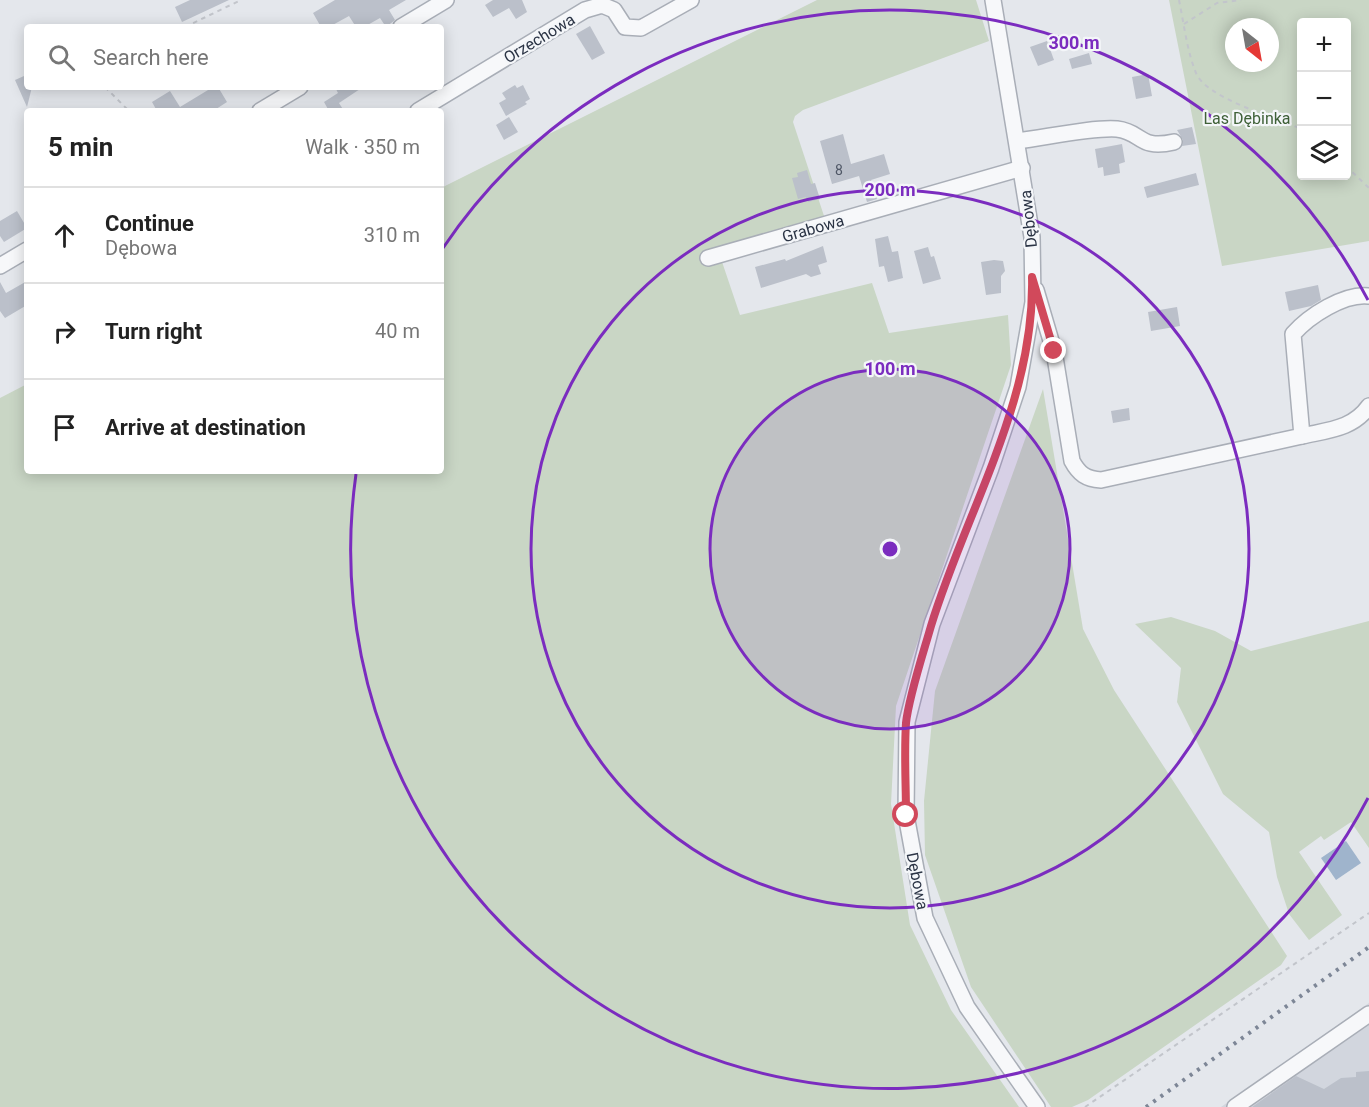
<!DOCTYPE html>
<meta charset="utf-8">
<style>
:root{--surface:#fff;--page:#f6f6f6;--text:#222;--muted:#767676;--line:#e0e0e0}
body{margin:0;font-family:Roboto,sans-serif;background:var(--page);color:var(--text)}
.controls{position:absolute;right:18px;top:18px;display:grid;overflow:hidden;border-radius:6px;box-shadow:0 3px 15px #0003}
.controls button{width:54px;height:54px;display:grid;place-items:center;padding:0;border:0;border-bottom:2px solid var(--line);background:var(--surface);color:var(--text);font:30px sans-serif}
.compass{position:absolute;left:1225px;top:18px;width:54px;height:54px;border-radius:50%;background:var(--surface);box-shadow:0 3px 15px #0003;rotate:149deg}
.stop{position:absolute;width:18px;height:18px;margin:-14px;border:4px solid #d1495b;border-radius:50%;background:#fff}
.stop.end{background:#d1495b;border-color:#fff;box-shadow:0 2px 6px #0008}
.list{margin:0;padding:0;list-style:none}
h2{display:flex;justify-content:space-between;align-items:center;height:78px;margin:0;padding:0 24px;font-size:26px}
h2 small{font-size:20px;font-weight:400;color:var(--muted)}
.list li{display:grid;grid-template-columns:39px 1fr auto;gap:18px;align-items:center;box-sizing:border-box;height:96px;padding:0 24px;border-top:2px solid var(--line)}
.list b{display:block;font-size:22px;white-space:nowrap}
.list p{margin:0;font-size:20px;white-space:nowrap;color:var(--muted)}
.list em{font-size:20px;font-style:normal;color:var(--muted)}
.icon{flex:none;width:33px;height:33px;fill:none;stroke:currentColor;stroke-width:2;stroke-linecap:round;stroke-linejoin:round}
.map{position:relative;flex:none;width:1369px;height:1107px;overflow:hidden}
.search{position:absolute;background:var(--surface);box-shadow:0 3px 15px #0003;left:24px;top:24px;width:420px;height:66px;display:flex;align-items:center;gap:15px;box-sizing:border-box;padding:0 21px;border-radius:6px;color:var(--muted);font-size:22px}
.panel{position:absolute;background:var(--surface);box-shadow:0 3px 15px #0003;left:24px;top:108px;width:420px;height:366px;border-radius:6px}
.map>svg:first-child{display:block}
</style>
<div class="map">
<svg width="1369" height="1107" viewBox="0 0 1369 1107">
<rect width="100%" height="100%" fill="#e4e7ec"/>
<path fill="#d2d6de" d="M1369 1003V1107H1221Z"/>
<g fill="#c9d6c5" fill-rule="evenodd">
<path d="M817 0H976L989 41 803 110 795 116 793 122 826 222 718 250 740 315 872 283 889 333 1008 315 1011 365 896 706 891 804 910 925 951 1010 1019 1107H0V398L27 384V471H441V188Z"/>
<path d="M1169 0H1369V241L1222 266ZM1302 22H1346V176H1302ZM1234 27H1270V63H1234Z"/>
<path d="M1043 389 1083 629 1114 690 1287 956 1281 965 1088 1100 1072 1107H1051L971 987 925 855 924 801 935 691Z"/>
<path d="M1171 617 1215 631 1251 651 1369 621V848L1351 822 1324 840 1321 836 1299 852 1342 915 1309 940 1289 914 1277 877 1269 832 1223 794 1177 702 1181 668 1135 624Z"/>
</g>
<path fill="#9fb4cc" d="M1346 841 1361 863 1336 880 1321 858Z"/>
<g fill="#bbc0ca">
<path d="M190 0H229L182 22 175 7Z"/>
<path d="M335 0H406L389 10 395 20 386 27 380 18 364 27H356L349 16 329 27H321L313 13Z"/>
<path d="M493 0H522L527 12 516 19 509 8 493 17 485 5Z"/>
<path d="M590 26 605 53 592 60 576 34Z"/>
<path d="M1047 41 1054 60 1038 66 1030 47Z"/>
<path d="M1089 53 1092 64 1072 69 1069 59Z"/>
<path d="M1148 74 1152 96 1136 99 1132 77Z"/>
<path d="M24 76 27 87H32L27 107 15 80Z"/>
<path d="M515 85 517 88 523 85 530 99 525 102 527 104 506 116 499 103 506 99 502 93Z"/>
<path d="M213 87H218L227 102 213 111H157L152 102 170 91 180 107Z"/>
<path d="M335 87H363L339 103 344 111H329L324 102 338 93Z"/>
<path d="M509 117 518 132 504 140 496 125Z"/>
<path d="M1192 127 1196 144 1182 146 1183 140 1177 130Z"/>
<path d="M843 134 851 164 884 154 890 174 871 180 877 199 867 202 859 176 832 184 820 141Z"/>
<path d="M1122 144 1125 162 1119 164 1120 173 1104 176 1103 167 1098 168 1095 149Z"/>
<path d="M807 170 811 184 815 183 820 199 808 202 806 197 798 199 792 178 798 177 797 173Z"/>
<path d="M1196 173 1199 185 1147 198 1144 187Z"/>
<path d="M17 211 27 228 4 242 0 236V221Z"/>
<path d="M888 236 892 252 898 251 903 278 888 282 884 266 879 267 875 239Z"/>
<path d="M823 246 827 262 818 265 821 274 811 277 806 274 761 288 755 267 785 259 786 261Z"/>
<path d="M928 247 931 257 934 256 941 279 923 284 914 251Z"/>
<path d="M994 260 1003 261 1005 271 1001 276V293L986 295 981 262Z"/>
<path d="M27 281V305L5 318 0 311V282L6 293Z"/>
<path d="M1318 285 1321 300 1311 306 1289 311 1285 292Z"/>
<path d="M1177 307 1180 326 1151 331 1148 312Z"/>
<path d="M1129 408 1130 420 1113 423 1111 411Z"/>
<path d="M1369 1071V1107H1252L1296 1076 1324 1089 1341 1078 1356 1077V1072Z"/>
</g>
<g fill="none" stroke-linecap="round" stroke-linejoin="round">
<defs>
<g id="minor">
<path d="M993 0 1032 237 1033 302 1018 387 991 468 932 624 907 722 906 815 925 918 967 1007 1037 1107"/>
<path d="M401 27 446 0"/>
<path d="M260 111 300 87"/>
<path d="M418 111 585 10 602 5 614 10 625 27 641 28 691 0"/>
<path d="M1017 141C1044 138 1092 127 1117 129 1143 132 1138 150 1174 142"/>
<path d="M708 258 1022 168"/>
<path d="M0 266 27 250"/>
<path d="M1036 290 1054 351 1072 461C1079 474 1086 479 1101 480L1302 436 1293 334C1309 316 1344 293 1369 296"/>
<path d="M1302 436C1328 430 1353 429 1369 406"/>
<path d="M1235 1107 1369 1014"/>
</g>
</defs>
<use href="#minor" stroke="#a9aeb7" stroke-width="18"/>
<g stroke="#c2c5cb" stroke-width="2" stroke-dasharray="4.5 4.5" stroke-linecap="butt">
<path d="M1179 0C1184 24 1187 51 1196 73 1206 98 1276 118 1302 129"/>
<path d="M1184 24 1217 3 1241 0"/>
<path d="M185 27 241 0"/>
<path d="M105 87 129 111"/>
<path d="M1346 166 1369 188"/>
<path d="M1085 1107 1369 913"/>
</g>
<use href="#minor" stroke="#f7f8fa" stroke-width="15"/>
<path stroke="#7d8696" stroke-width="4" stroke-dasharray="3 6" stroke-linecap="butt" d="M1146 1107 1369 947"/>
</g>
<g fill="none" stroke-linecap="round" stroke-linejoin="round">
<path stroke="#d1495b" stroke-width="8" d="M906 815C906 785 904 753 906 723 909 696 923 654 931 626 966 511 1035 401 1032 277L1054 351"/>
</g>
<circle cx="890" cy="549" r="180" fill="#7b2cbf" fill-opacity=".12"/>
<g fill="none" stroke="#7b2cbf" stroke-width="3">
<circle cx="890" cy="549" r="180"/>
<circle cx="890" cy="549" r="359"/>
<path d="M1368 798A539 539 0 0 1 356 474M443 248A539 539 0 0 1 1368 300"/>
</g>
<g text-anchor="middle" stroke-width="4.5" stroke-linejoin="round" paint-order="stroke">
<g font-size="14" fill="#4f5766">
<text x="839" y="175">8</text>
</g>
<g font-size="16" fill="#2b3445" stroke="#f4f6f9">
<text transform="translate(539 38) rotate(-31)" y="6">Orzechowa</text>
<text transform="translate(1028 219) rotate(-96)" y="6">Dębowa</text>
<text transform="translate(813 228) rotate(-16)" y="6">Grabowa</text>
<text transform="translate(918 881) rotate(79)" y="6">Dębowa</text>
</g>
<g font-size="16" fill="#3f6138" stroke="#f4f6f9">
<text x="1247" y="124">Las Dębinka</text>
</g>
</g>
<circle cx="890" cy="549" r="9" fill="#7b2cbf" stroke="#f4f6f9" stroke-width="3"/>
<g font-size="18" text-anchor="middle" font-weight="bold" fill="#7b2cbf" stroke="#f4f6f9" stroke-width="4.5" stroke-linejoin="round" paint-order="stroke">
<text x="1074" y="49">300 m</text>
<text x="890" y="196">200 m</text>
<text x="890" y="375">100 m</text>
</g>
</svg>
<div class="controls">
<button>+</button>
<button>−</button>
<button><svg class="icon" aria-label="layers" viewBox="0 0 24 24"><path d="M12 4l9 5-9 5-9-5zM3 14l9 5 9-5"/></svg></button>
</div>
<svg class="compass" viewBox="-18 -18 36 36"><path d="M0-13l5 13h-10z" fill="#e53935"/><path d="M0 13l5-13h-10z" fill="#767676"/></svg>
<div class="stop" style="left:906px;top:815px"></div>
<div class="stop end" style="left:1054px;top:351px"></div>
<div class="search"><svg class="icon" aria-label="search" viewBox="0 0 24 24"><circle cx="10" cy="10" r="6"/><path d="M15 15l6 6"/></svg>Search here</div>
<section class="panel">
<h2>5 min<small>Walk · 350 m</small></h2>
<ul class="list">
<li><svg class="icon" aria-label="ahead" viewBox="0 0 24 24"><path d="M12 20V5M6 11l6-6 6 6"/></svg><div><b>Continue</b><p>Dębowa</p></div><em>310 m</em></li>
<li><svg class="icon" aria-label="right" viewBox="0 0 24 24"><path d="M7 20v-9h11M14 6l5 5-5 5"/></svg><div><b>Turn right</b></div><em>40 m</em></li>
<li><svg class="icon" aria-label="arrive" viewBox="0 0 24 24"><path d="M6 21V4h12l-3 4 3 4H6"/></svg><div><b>Arrive at destination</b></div></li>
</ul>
</section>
</div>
